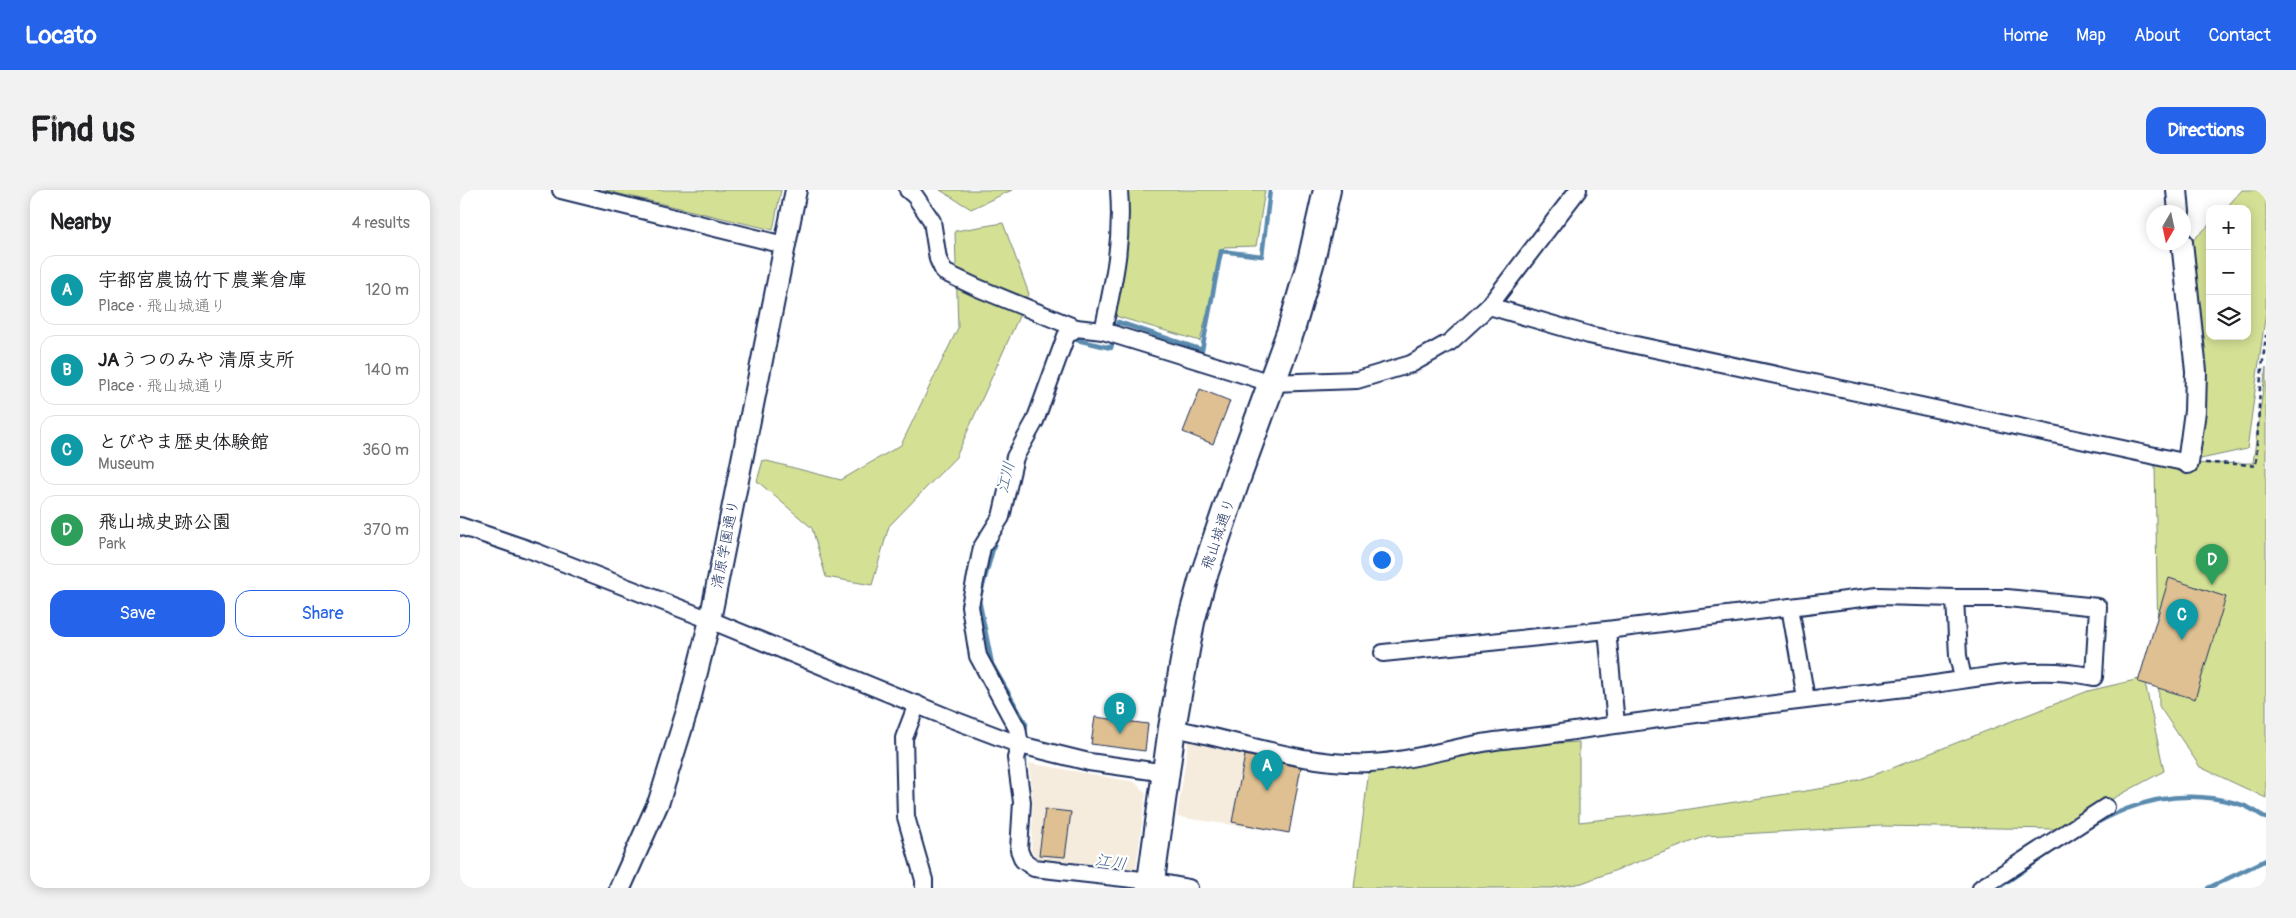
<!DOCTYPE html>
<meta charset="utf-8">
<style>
:root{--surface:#fff;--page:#f2f2f2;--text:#202124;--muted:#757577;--line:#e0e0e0;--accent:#2563eb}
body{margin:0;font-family:Pangolin,"Klee One",sans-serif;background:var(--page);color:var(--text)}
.controls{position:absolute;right:15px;top:15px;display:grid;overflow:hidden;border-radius:10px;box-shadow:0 2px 12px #0003}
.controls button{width:45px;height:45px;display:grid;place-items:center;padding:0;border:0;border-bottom:1px solid var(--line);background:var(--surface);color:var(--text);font:25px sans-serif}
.compass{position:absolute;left:1686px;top:15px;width:45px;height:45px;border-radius:50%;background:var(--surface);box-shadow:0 2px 12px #0003;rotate:189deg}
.you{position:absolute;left:921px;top:369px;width:18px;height:18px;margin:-12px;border:4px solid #fff;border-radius:50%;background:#1a73e8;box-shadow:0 0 0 8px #1a73e833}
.badge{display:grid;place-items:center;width:32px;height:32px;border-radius:50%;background:var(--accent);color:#fff;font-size:16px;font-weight:700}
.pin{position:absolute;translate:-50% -41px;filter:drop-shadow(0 1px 2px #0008)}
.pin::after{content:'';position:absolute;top:26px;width:18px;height:15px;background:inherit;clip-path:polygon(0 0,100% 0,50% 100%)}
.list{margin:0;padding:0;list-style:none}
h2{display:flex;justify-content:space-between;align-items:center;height:65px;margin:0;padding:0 20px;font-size:21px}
h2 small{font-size:16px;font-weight:400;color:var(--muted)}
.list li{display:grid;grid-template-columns:32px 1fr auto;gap:15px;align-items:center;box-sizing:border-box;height:70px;margin:0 10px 10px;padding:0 10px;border:1px solid var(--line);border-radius:15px}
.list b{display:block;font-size:19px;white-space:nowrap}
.list p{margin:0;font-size:16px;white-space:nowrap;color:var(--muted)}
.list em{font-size:16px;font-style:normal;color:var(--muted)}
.actions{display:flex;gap:10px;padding:15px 20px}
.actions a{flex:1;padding:11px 0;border:1px solid var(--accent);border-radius:15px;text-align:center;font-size:18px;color:var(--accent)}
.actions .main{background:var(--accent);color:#fff}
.icon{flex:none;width:28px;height:28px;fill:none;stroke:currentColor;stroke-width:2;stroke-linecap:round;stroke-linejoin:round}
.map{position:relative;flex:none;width:1806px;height:698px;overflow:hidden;border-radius:15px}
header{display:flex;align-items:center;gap:30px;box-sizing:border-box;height:70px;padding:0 25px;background:var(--accent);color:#fff}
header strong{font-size:24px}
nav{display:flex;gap:28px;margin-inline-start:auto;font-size:18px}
.intro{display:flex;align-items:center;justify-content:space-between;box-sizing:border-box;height:120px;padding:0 30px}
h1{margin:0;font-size:35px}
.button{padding:12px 22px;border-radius:15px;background:var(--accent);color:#fff;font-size:18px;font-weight:700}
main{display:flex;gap:30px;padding:0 30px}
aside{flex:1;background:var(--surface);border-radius:15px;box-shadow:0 2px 12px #0003}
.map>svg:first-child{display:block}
</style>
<header>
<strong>Locato</strong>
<nav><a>Home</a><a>Map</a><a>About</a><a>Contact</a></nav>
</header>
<div class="intro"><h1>Find us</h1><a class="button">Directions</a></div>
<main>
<aside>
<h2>Nearby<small>4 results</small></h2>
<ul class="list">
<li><span class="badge" style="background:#0f9aa8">A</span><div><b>宇都宮農協竹下農業倉庫</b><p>Place · 飛山城通り</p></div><em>120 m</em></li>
<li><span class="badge" style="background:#0f9aa8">B</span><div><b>JAうつのみや 清原支所</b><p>Place · 飛山城通り</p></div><em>140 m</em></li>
<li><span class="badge" style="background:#0f9aa8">C</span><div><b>とびやま歴史体験館</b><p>Museum</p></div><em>360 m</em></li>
<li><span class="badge" style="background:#2e9e5b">D</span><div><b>飛山城史跡公園</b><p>Park</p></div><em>370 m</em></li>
</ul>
<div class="actions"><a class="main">Save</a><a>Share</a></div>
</aside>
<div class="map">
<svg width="1806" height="698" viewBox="0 0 1806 698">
<rect width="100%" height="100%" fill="#fff"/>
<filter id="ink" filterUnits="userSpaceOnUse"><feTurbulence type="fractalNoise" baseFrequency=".02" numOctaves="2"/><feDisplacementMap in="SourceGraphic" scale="10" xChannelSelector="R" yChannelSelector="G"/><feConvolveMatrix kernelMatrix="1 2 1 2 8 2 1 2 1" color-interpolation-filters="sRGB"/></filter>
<g filter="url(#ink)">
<g fill="#f5ecde">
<path d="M730 541 844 568 829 643 717 627Z"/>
<path d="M569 573 675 592 686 603 676 679 578 668 571 661 573 613Z"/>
</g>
<g fill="#d4e195" stroke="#78887a">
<path d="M143 0H321L313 40Z"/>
<path d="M480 0H552L511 19Z"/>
<path d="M668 0H805L796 56 764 57 740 151 652 125 667 35Z"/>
<path d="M1782 0H1806V121L1787 259 1736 270 1729 54 1750 34V146H1787V19H1765Z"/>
<path d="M543 33 569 104 496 267 429 336 412 395 366 387 352 338 297 291 303 270 381 290 441 255 498 138 495 41Z"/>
<path d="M1806 177V608L1740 577 1699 516 1695 274 1793 273Z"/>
<path d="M1684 488 1704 581 1597 639 1421 636 1247 646 1122 693 1092 698H894L911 564 1119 552V632L1211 622 1384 595 1430 579 1628 501Z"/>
</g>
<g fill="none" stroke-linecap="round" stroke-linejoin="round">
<g stroke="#5a8baf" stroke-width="4.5">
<path d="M611 152 613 149 651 158 658 132 742 160 761 61 802 66 810 0"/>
<path d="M536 348 519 410 532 474 566 534 565 546"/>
<path d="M565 561V578"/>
<path d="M1538 698C1615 647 1680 585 1779 614 1788 616 1798 623 1806 628"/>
<path d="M1748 698 1806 670"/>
</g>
</g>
<g fill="#dec092" stroke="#1b2f5e">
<path d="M740 199 770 211 753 254 723 242Z"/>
<path d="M1709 388 1766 407 1735 509 1678 492Z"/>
<path d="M635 527 688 534 685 561 631 554Z"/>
<path d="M785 565 841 577 829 643 772 632Z"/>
<path d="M585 619 611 622 605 667 579 665Z"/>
</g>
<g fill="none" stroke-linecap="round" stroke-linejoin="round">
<defs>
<g id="minor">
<path d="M101 0 324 55"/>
<path d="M448 0 455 6 472 31 478 69 484 82 518 98 616 138"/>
<path d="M1029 116 1129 145 1728 273"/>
<path d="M643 141C654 91 663 51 659 0"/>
<path d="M0 336 76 362 250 430 494 530 560 555 629 572 706 583"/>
<path d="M1330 417 1346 509"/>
<path d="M1147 440 1156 534"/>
<path d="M923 463 1147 440 1418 406 1495 408"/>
<path d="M457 514 444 548 446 627 464 690V698"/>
<path d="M712 538C778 550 843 576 910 573 952 571 993 557 1035 551 1056 548 1078 547 1100 543 1217 526 1335 511 1453 497 1513 490 1574 473 1634 487L1638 417 1547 408H1495L1498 466 1503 488"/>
<path d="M729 698 691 691 574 678 563 670 559 660 562 612 556 568 560 555 557 538 518 466 510 416 522 357 541 327 555 267 575 231 606 146 616 138 643 141 811 193 897 190 951 174 990 152 1029 116 1118 0"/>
<path d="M1521 698 1646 617"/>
</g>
<g id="tertiary">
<path d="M1717 0 1719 22"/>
<path d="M1722 52 1736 181 1735 221 1728 273"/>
<path d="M160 698 199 611 228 518 250 430 336 0"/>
</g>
<path id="trunk" d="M690 698 712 538 731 432 742 391 777 288 831 140 851 71 867 0"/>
</defs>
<use href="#minor" stroke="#1b2f5e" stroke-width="20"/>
<use href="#tertiary" stroke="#1b2f5e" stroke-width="24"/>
<use href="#trunk" stroke="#1b2f5e" stroke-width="30"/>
<path stroke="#1b2f5e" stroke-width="2.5" stroke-dasharray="5 4" stroke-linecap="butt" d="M1745 273 1781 274 1796 276 1800 196 1806 145"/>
<use href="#minor" stroke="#fff" stroke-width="16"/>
<use href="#tertiary" stroke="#fff" stroke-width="20"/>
<use href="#trunk" stroke="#fff" stroke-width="26"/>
</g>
</g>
<g text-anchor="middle" stroke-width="4.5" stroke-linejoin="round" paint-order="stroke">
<g font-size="15" fill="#1b2f5e" stroke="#fff">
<text transform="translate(758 344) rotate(-71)" y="5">飛山城通り</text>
<text transform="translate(265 354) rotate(-79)" y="5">清原学園通り</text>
</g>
<g font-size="16" font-style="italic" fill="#3a5d86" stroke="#fff">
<text transform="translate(545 287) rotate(-76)" y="6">江川</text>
<text transform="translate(651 671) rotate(9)" y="6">江川</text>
</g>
</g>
</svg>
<div class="controls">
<button>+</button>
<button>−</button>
<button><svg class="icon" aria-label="layers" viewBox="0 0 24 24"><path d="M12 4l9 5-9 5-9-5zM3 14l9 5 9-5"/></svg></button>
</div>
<svg class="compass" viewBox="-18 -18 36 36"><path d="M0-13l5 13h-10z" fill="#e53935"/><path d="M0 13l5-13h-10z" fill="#757577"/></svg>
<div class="you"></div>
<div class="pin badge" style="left:807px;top:601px;background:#0f9aa8">A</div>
<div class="pin badge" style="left:660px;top:544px;background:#0f9aa8">B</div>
<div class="pin badge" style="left:1722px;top:450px;background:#0f9aa8">C</div>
<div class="pin badge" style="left:1752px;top:395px;background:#2e9e5b">D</div>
</div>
</main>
